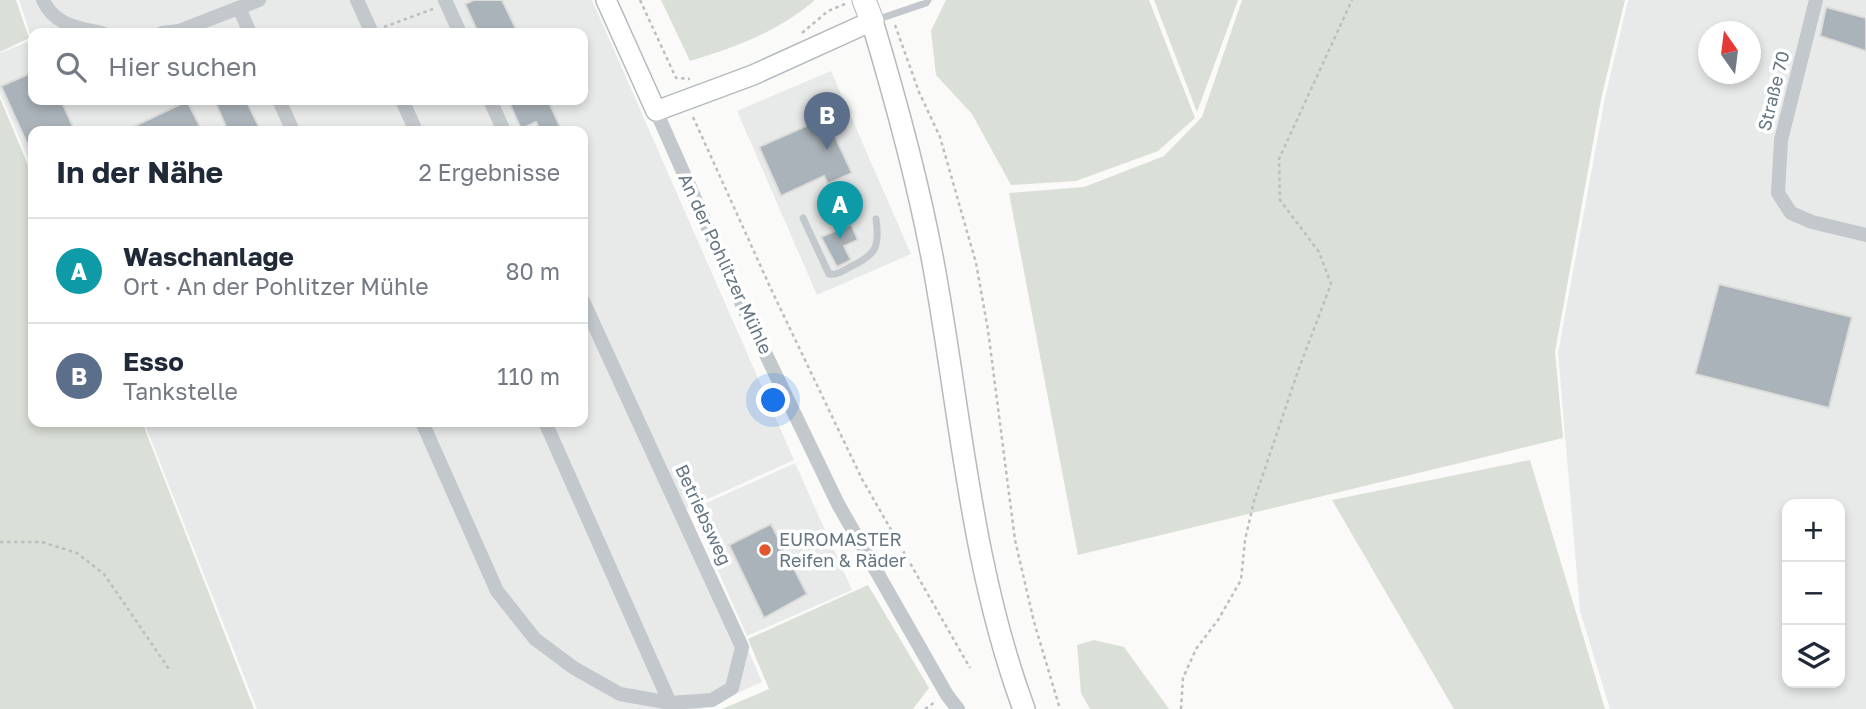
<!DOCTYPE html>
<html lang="de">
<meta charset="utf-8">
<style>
:root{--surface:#fff;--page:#f6f6f7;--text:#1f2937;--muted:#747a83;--line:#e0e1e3;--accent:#2563eb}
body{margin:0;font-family:"Golos Text",sans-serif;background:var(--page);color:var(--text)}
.controls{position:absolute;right:21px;bottom:21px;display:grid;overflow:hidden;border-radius:14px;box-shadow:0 4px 10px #0003}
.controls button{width:63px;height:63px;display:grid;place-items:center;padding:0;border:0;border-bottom:2px solid var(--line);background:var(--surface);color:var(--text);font:35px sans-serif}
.compass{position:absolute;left:1698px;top:21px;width:63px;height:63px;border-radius:50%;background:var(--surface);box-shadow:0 4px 10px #0003;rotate:346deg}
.you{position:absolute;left:774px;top:401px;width:24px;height:24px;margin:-18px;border:5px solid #fff;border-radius:50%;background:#1a73e8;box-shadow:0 0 0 10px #1a73e833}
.badge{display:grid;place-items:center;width:46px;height:46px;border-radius:50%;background:var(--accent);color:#fff;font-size:23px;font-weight:700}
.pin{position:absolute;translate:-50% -58px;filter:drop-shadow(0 2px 4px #0008)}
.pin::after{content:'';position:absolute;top:37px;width:24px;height:21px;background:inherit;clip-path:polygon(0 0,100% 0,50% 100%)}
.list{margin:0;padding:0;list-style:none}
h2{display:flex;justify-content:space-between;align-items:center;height:91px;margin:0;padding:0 28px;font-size:30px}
h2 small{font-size:23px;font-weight:400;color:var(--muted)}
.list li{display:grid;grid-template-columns:46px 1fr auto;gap:21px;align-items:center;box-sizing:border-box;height:105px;padding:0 28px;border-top:2px solid var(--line)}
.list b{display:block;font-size:26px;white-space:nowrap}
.list p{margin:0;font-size:23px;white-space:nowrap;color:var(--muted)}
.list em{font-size:23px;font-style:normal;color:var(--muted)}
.icon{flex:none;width:38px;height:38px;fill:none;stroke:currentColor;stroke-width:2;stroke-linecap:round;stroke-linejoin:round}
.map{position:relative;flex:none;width:1866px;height:709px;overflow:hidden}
.search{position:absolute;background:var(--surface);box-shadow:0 4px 10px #0003;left:28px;top:28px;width:560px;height:77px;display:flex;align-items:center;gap:18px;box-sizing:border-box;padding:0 24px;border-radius:14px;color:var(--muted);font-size:26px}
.panel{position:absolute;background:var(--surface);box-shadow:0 4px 10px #0003;left:28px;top:126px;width:560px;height:301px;border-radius:14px}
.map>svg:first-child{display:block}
</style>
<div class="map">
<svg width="1866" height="709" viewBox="0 0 1866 709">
<rect width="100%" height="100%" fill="#fafaf8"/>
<g fill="#e8e9e9" fill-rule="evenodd">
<path d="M19 0H592L794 460 686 509 762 682 701 709H257L144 422H583V131H33V170L0 93V53L32 40ZM33 33H583V100H33Z"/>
<path d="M1628 0H1866V709H1610L1580 611 1558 353 1605 98ZM1708 32H1750V74H1708ZM1787 504H1840V683H1787Z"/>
<path d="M831 71 911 254 817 295 737 111Z"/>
<path d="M795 463 852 590 747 636 691 510Z"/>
</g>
<g fill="#dadfd7">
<path d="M0 0H16L29 38 0 52Z"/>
<path d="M661 0H815C779 31 736 47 690 61Z"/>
<path d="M946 0H1149L1195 118 1158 151 1076 181 1011 185 972 114 936 75 931 31Z"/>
<path d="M1154 0H1238L1197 112Z"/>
<path d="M1242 0H1625L1601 99 1555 352 1563 438 1078 555 1009 193 1084 187 1164 156 1202 117Z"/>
<path d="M0 98 33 177V422H142L254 709H0Z"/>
<path d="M1530 460 1605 709H1454L1332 500Z"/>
<path d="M868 585 929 688 913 709H722L769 689 748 639Z"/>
<path d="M1094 640 1124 647 1169 709H1090L1081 693 1077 645Z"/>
</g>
<g fill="#aab3b9" stroke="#dcdcda" stroke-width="2">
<path d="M474 0H502L518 33H478L465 4Z"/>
<path d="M1826 7 1866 18V51L1820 36Z"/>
<path d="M33 72V100H61L75 131H33V157L1 86Z"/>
<path d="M214 100H246L261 131H228Z"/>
<path d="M508 100H548L562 131H540L536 122 521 129Z"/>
<path d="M187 101 200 126 190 131H124Z"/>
<path d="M826 117 852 173 828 184 824 176 781 196 759 147Z"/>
<path d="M851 224 858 240 844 246 851 260 837 267 821 237Z"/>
<path d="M1719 284 1852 317 1829 408 1695 374Z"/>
<path d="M771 524 807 594 764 618 729 545Z"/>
</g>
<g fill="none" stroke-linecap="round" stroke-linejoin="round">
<defs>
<path id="secondary" d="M606 0 656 111 753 75 872 21"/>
<path id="primary" d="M872 21C897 104 920 188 935 273 961 419 972 569 1024 709"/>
<path id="trunk" d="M864 0 872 21"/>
</defs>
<use href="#secondary" stroke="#b3babf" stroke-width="22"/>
<use href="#primary" stroke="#b5babe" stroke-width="24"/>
<use href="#trunk" stroke="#b4b9bd" stroke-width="25"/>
<g stroke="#bbbfc2" stroke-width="2.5" stroke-dasharray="3.5 3.5" stroke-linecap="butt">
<path d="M640 0 676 78 690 79"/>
<path d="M895 25 919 92 940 137 976 263 988 330 1015 540 1034 622 1060 709"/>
<path d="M384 27 433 9"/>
<path d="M802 33 828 11 845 4"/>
<path d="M693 117 771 289 862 479 970 668"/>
<path d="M0 542H42L77 553 104 574 169 669"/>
<path d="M925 709 935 702"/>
<path d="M1181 709 1183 678 1196 649 1218 620 1241 580 1245 540 1254 501 1298 371 1331 284 1319 252 1280 200 1279 159 1352 0"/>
</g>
<g stroke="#c3c8cc" stroke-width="7">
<path d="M876 20 926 3 928 0"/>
<path d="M803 218 829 274C837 275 843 271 850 267 876 255 880 247 876 219"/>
</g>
<g stroke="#c3c8cc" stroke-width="14">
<path d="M43 0C54 25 78 28 102 33"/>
<path d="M357 0 372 33"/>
<path d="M445 0 460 33"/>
<path d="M1816 0 1781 140 1778 193 1791 213 1812 222 1866 235"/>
<path d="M239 8 250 33"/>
<path d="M162 33 179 31 259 0"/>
<path d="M279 100 293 131"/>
<path d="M402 100 416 131"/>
<path d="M490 100 504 131"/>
<path d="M656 111 744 309 838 504 947 695 958 709"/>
<path d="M422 422 497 591 535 639 574 668 620 694 670 703 712 700 732 688 742 647 583 301"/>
<path d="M545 422 670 703"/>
</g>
<use href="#secondary" stroke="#fff" stroke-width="19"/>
<use href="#primary" stroke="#fff" stroke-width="21"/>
<use href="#trunk" stroke="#fff" stroke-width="23"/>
</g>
<circle fill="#e4572e" stroke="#fff" stroke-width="2.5" cx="765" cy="550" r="7"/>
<g text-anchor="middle" stroke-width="7" stroke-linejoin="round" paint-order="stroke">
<g font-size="18" fill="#657683" stroke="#fff">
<text transform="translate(1774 91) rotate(-76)" y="6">Straße 70</text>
<text transform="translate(725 264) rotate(65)" y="6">An der Pohlitzer Mühle</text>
<text transform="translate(703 515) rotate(65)" y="6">Betriebsweg</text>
</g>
<g font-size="18" fill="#657683" stroke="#fff" text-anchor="start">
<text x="779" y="546">EUROMASTER<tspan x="779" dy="21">Reifen &amp; Räder</tspan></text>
</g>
</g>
</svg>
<div class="controls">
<button>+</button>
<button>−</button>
<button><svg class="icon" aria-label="layers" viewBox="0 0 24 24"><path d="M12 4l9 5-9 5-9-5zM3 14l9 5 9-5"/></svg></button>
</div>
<svg class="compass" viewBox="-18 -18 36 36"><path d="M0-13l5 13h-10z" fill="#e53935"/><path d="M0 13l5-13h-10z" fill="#747a83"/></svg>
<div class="you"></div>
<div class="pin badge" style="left:840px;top:239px;background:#0f9aa8">A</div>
<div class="pin badge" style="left:827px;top:150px;background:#5c6f8a">B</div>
<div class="search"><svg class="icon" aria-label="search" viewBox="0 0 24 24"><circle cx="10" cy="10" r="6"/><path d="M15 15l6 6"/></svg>Hier suchen</div>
<section class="panel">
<h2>In der Nähe<small>2 Ergebnisse</small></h2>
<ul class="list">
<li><span class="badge" style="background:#0f9aa8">A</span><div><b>Waschanlage</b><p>Ort · An der Pohlitzer Mühle</p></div><em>80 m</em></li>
<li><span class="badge" style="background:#5c6f8a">B</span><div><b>Esso</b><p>Tankstelle</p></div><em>110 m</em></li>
</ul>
</section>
</div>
